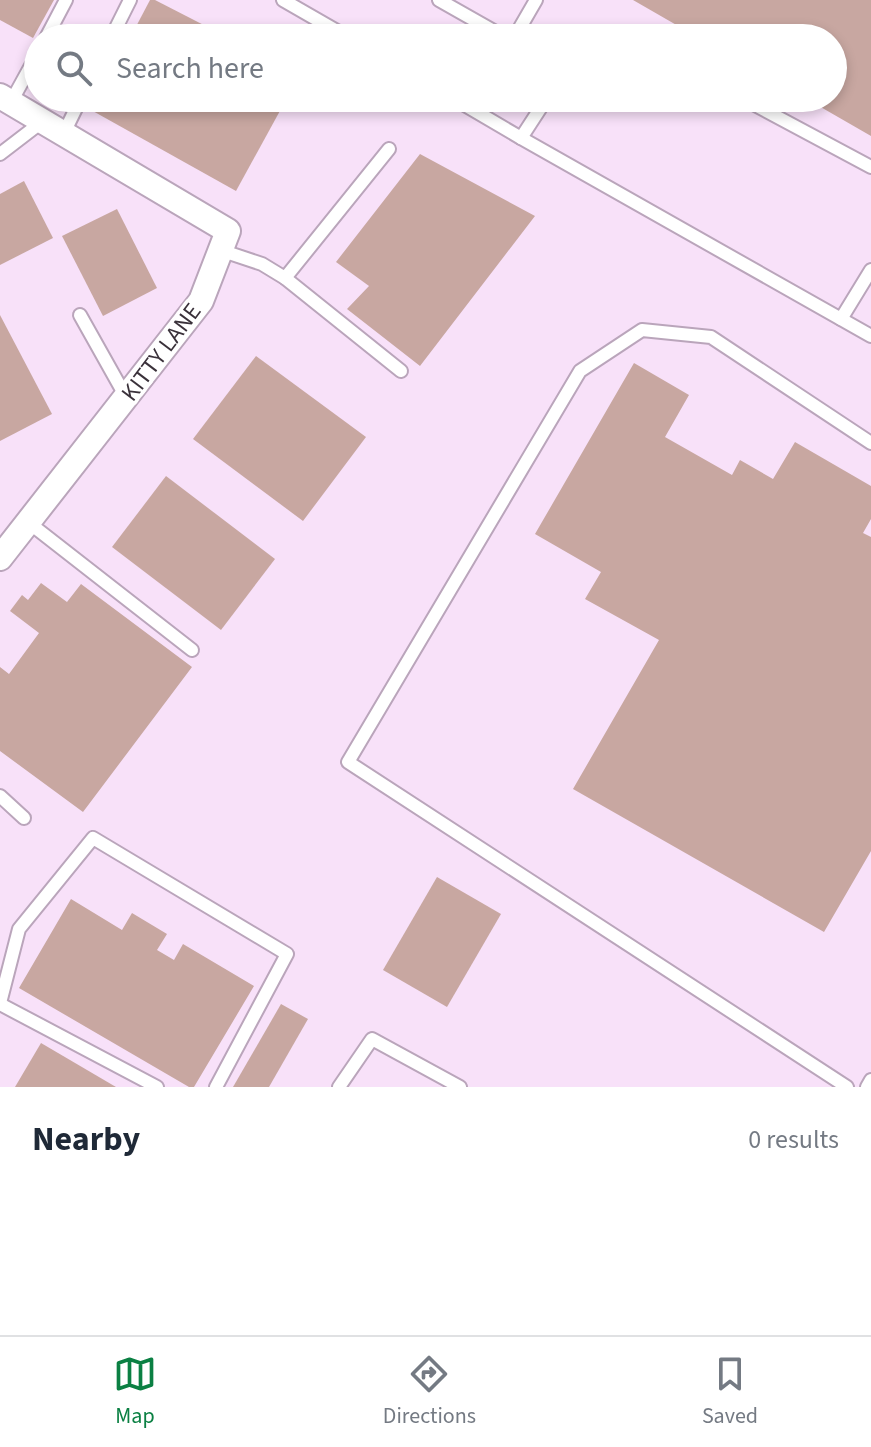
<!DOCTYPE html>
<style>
:root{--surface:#fff;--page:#f2f2f3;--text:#1f2937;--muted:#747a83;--line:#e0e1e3;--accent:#0b8043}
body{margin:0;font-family:"Source Sans 3",sans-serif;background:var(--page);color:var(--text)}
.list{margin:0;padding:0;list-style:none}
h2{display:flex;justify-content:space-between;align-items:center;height:104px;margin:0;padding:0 32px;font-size:34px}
h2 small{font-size:26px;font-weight:400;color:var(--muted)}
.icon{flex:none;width:44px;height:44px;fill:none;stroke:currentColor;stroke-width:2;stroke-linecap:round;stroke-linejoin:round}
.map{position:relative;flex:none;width:871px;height:1087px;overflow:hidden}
.search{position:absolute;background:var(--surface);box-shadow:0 4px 12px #0003;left:24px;right:24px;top:24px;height:88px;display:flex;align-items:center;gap:20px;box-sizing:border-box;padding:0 28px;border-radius:44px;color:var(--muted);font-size:30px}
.sheet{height:248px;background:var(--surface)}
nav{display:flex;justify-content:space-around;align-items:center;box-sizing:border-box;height:112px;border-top:2px solid var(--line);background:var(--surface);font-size:22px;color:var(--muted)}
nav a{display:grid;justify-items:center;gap:4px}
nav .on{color:var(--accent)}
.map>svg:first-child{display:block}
</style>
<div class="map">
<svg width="871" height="1087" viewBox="0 0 871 1087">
<rect width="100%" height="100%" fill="#f8e1f9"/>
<g fill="#c8a7a1">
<path d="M0 0H54L33 38 0 20Z"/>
<path d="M150 0H155L229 38H130Z"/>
<path d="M633 0H871V136L805 98H833V38H699Z"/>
<path d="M98 98H287L236 191 91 110Z"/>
<path d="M420 154 535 216 420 366 347 309 369 286 336 262Z"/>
<path d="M24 181 53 238 0 265V194Z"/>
<path d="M117 209 157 288 103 316 62 236Z"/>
<path d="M0 315 52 414 0 441Z"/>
<path d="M256 356 366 437 303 521 193 439Z"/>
<path d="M634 363 689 395 665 437 732 475 740 460 773 479 795 442 871 486V519L863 533 871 537V851L824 932 573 789 659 640 585 599 601 572 535 534Z"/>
<path d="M166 476 275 559 221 630 112 547Z"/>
<path d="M41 583 67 602 81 584 192 667 83 812 0 751V667L9 674 39 633 10 611 22 595 28 600Z"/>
<path d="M437 877 501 914 447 1007 383 970Z"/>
<path d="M71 899 122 930 132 913 167 934 157 950 174 960 183 944 254 986 194 1087H189L19 988Z"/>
<path d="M281 1004 308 1019 269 1087H233Z"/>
<path d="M41 1043 116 1087H15Z"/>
</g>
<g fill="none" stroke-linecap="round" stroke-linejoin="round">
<defs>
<g id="lane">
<path d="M283 0 349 38"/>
<path d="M439 0 506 38"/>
<path d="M46 38 66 0"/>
<path d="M111 38 130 0"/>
<path d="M514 38 536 0"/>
<path d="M453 98 521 138"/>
<path d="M547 98 521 138 871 336"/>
<path d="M742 98 871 167"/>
<path d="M11 102 38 53"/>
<path d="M64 133 81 98"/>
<path d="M0 154 43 121"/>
<path d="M220 250 262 264 285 278 389 149"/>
<path d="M285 278 401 371"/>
<path d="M80 315 126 397"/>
<path d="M841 319 871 270"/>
<path d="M28 522 192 650"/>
<path d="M0 796 24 818"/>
<path d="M0 1003 19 929 93 838 287 954 216 1087"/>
<path d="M0 1004 157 1087"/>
<path d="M339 1087 372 1039 460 1087"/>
<path d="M847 1087 348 762 580 371 642 330 711 337 871 443"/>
<path d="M867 1087 871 1080"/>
</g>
<path id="street" d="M0 96 228 231 201 301 0 558"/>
</defs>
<use href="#lane" stroke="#baa5bb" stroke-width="16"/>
<use href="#street" stroke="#baa5bb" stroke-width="28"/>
<use href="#lane" stroke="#fff" stroke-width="12"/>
<use href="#street" stroke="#fff" stroke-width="24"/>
</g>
<g text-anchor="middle" stroke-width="7" stroke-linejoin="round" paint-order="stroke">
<g font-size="24" fill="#3a313a" stroke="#fff">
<text transform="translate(161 352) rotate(-53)" y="8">KITTY LANE</text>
</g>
</g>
</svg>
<div class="search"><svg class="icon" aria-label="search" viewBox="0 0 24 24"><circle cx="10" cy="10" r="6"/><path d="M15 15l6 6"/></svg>Search here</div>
</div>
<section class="sheet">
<h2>Nearby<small>0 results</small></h2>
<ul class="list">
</ul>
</section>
<nav>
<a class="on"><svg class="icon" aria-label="map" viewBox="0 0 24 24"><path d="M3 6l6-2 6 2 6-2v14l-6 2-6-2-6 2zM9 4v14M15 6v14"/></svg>Map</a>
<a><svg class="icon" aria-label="directions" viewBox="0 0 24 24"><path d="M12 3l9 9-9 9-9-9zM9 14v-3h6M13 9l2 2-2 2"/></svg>Directions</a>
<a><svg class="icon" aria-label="saved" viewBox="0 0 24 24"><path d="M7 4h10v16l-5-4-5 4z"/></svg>Saved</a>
</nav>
